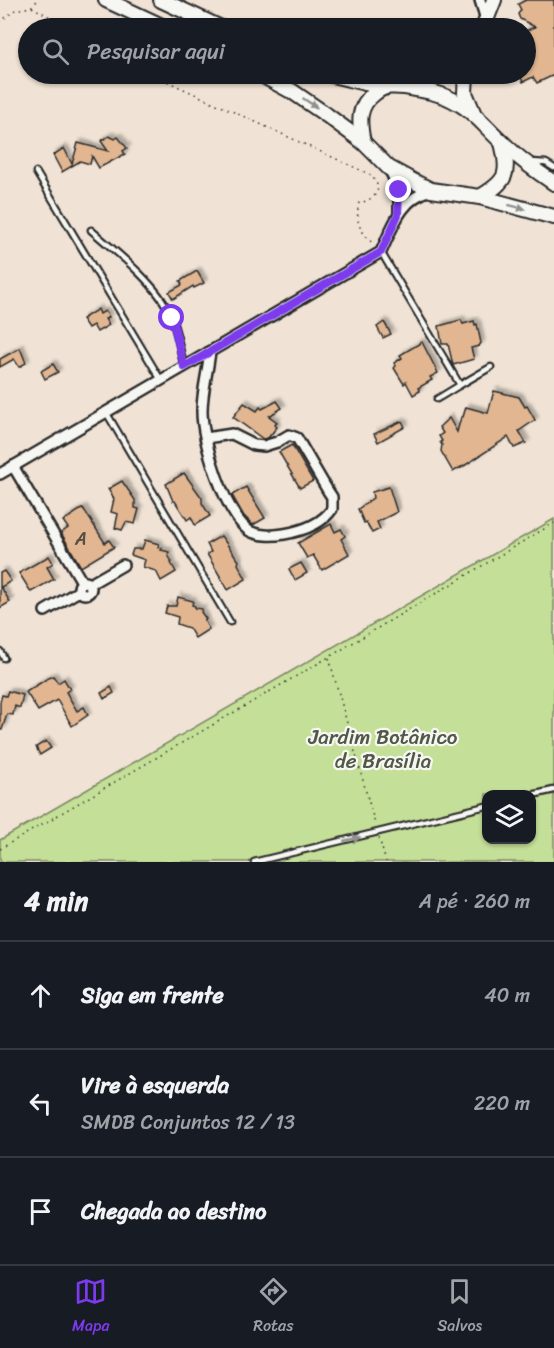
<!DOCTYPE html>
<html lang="pt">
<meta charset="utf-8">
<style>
:root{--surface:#171b24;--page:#242831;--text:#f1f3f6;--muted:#9ea1a6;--line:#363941;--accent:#7c3aed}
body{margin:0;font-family:Sriracha,sans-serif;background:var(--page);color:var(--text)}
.controls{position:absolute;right:18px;bottom:18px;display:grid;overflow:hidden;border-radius:12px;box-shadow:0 2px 4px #0004}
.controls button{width:54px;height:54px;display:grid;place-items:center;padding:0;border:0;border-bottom:2px solid var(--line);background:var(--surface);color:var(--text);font:30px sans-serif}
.stop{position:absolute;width:18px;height:18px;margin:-14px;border:4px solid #7c3aed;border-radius:50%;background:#fff}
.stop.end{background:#7c3aed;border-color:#fff;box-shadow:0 2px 6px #0008}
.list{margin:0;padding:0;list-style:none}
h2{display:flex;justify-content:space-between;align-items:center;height:78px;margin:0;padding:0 24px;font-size:26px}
h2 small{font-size:20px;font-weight:400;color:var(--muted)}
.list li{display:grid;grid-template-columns:39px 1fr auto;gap:18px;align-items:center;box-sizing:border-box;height:108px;padding:0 24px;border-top:2px solid var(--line)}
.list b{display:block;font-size:22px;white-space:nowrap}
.list p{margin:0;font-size:20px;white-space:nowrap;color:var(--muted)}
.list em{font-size:20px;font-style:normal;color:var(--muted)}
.icon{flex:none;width:33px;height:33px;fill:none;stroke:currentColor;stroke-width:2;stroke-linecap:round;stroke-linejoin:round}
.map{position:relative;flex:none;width:554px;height:862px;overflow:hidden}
.search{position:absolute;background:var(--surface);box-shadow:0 2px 4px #0004;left:18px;right:18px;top:18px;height:66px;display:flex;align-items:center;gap:15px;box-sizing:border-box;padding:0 21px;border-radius:33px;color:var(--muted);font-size:22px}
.sheet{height:402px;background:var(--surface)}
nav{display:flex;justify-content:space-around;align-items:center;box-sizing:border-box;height:84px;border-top:2px solid var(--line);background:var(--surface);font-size:16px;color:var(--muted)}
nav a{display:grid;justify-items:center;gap:3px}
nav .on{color:var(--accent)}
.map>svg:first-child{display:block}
</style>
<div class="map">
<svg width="554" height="862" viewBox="0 0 554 862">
<defs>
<filter id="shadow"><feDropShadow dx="3.5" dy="-3.5" stdDeviation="1.5" flood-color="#0004"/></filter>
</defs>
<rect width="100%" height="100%" fill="#f0e3d5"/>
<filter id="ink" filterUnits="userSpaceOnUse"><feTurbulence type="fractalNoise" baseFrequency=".0167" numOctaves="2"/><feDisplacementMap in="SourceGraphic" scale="12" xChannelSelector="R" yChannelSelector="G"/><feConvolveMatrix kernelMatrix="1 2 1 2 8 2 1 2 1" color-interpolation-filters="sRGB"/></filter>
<g filter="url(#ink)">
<path fill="#c4df97" stroke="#788561" stroke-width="1.5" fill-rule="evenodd" d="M554 519V862H0V840ZM486 794H532V840H486Z"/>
<g fill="#e1b691" stroke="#2b2b2b" stroke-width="1.5" filter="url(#shadow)">
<path d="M526 0H554V75L537 83 533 77 523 82 519 74H525V31L535 27 520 19 518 14 521 10 518 4Z"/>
<path d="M109 136 115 139 118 137 127 148 123 151 125 154 99 168 92 156 90 164 80 161 62 172 53 155 64 148 72 164 78 143 108 151 101 141Z"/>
<path d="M197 271 204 283 194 288 193 286 173 299 169 292 182 285 180 281Z"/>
<path d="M98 309 100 314 105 311 109 317 105 319 109 325 97 332 93 325 88 328 82 319Z"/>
<path d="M461 320 463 324 474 321 475 325 477 324 481 343 479 346 471 348 474 359 453 365 448 344H442L439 326Z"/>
<path d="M384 322 391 334 383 338 377 327Z"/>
<path d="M422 342 438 373 430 377 432 380 418 388 420 391 413 395 406 382 404 384 402 381 394 368 396 366 394 363 402 358 400 355Z"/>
<path d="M20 348 26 363 19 367 14 359 0 367V359Z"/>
<path d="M53 364 58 372 45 379 41 371Z"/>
<path d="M494 391 519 397 525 407 527 406 535 420 519 431 526 443 514 448 508 437 461 468V467L453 472 441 451 442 445 440 442 442 441 439 436 443 433 439 427 449 418 457 432 461 417H463L466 407 488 413Z"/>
<path d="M277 401 282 408 269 416 277 422 275 425 277 427 268 438 263 439 233 417 244 403 257 411 260 407 262 409Z"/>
<path d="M402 421 405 427 378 442 374 434Z"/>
<path d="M292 445 313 481 300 488 279 452Z"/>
<path d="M184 473 202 498V503L210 516 195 525 191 517 187 520 178 506 175 501H173L166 484Z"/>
<path d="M122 481 135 500V508L139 509 135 524 126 522 122 530 115 528 118 514 111 512 114 499 108 489Z"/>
<path d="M246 487 265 518 253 525 244 516 232 495Z"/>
<path d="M389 487 397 512 377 522 380 529 372 533 366 522 364 523 358 509 373 498 372 492Z"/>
<path d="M83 508 105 543 109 540 114 547 81 567 61 533 68 528 63 521Z"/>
<path d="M331 524 335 532 341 529 345 536 341 539 349 554 322 570 313 555 307 558 298 543Z"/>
<path d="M221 536 239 561 238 564 246 579 228 590 207 554 211 552 207 544Z"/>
<path d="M145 540 159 544 158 547 162 548 161 550 169 552 168 555 172 562 171 563 176 572 161 581 156 571 143 567 145 560 131 555 133 549H142Z"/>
<path d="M49 556 53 563 47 567 54 579 31 592 19 573Z"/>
<path d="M301 563 307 573 295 580 289 569Z"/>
<path d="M4 571 11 581 1 587 10 602 0 608V573Z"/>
<path d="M178 597 193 601 192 605 195 606V608L202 609 201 612 206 619 204 620 209 629 195 638 189 628 177 624 178 617 165 613 167 606H176Z"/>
<path d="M53 676 58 683 64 679 70 689 66 692 77 711 84 707 88 715 72 726 57 700 38 711 26 692 48 678Z"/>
<path d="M111 687 114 693 104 699 101 693Z"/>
<path d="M8 691 23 695 20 708 15 706 13 715 7 714 2 730H0V702L2 695 6 696Z"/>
<path d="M46 741 51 748 40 755 36 747Z"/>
</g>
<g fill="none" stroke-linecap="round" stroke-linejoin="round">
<defs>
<g id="lane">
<path d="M531 162 546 163 554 168"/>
<path d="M36 172 161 380"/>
<path d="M91 230C115 251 156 283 169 312 177 328 180 349 184 367"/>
<path d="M381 252 460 385 437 399"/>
<path d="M460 385 491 367"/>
<path d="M106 412 230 622"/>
<path d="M0 651 4 658"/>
<path d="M532 795 554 790"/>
<path d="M254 862 486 806"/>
</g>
<g id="street">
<path d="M480 0 486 20"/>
<path d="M389 168 399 190V212"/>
<path d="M206 438 232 434 254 445 264 446 277 442 289 435 297 438 328 491 332 497V509C322 524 301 531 284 534 273 536 257 536 248 530 224 511 202 440 202 411 202 391 208 371 210 351"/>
<path d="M13 466 82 582"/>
<path d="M0 474 381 252C393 226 401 198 431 190"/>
<circle cx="85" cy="588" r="6"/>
<path d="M90 584 123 565"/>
<path d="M45 611 79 591"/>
</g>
<g id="secondary">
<path d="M106 0 166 28"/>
<path d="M161 0 221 28"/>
<path d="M483 28 494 0"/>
<path d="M260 74 293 92 328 116 363 142 389 168 411 180 431 190 480 197 554 217"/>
<path d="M328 74 382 87"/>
<path d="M466 74 465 93 473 112"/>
<path d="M363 142C359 123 357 106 375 93 384 85 394 86 405 87 424 90 442 93 458 103 476 113 488 130 503 143 518 158 536 171 554 183"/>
<path d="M480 197C507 181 510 174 502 143"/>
</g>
</defs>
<use href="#lane" stroke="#2b2b2b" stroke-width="9"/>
<use href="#street" stroke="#2b2b2b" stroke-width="14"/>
<use href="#secondary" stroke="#2b2b2b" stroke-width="18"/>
<g stroke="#2b2b2b" stroke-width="1.5" stroke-dasharray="1.5 4.5" stroke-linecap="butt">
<path d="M32 7 70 28"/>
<path d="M0 22 15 10 31 7 38 0"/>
<path d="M151 74 369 174C385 188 377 199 359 203 355 224 360 230 374 245"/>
<path d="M329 658 375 824"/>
<path d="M379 838 386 862"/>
<path d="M0 849 329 657 554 523"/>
</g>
<use href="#lane" stroke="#f6f6f2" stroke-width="4.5"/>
<use href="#street" stroke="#f6f6f2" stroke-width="9"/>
<use href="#secondary" stroke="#f6f6f2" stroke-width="14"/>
</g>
<defs><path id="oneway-solid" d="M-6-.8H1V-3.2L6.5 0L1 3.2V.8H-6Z" transform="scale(1.5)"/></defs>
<g fill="#90908e">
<use href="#oneway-solid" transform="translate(310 103) rotate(34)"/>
<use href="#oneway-solid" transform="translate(517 207) rotate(14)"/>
<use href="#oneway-solid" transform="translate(352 839) rotate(-13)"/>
</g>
</g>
<g fill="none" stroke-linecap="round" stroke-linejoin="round" filter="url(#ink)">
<path stroke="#7c3aed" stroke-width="8" d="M172 318 184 367 381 252 398 215 399 190"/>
</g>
<g text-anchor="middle" stroke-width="4.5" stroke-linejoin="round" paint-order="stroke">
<g font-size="18" fill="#584e44">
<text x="81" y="545">A</text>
</g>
<g font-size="21" fill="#515846" stroke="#f6f6f2">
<text x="383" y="744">Jardim Botânico<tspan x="383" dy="24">de Brasília</tspan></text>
</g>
</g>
</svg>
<div class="controls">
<button><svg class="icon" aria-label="layers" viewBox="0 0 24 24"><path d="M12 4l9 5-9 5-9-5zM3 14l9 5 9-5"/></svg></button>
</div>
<div class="stop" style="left:172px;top:318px"></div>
<div class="stop end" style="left:399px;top:190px"></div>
<div class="search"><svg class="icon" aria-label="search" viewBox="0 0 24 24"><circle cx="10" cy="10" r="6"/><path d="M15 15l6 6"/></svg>Pesquisar aqui</div>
</div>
<section class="sheet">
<h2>4 min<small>A pé · 260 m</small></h2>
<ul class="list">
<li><svg class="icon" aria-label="ahead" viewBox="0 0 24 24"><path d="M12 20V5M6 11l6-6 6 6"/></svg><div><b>Siga em frente</b></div><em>40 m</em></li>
<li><svg class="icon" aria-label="left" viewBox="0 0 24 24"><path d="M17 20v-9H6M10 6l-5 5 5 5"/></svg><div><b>Vire à esquerda</b><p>SMDB Conjuntos 12 / 13</p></div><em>220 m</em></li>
<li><svg class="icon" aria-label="arrive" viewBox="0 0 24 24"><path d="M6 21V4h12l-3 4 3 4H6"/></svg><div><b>Chegada ao destino</b></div></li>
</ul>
</section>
<nav>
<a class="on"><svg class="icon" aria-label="map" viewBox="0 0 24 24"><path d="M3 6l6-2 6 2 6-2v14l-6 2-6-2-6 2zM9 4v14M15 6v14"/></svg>Mapa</a>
<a><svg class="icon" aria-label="directions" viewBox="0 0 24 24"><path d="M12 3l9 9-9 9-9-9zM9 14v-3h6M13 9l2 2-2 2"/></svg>Rotas</a>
<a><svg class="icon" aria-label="saved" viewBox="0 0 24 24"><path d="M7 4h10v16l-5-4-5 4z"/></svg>Salvos</a>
</nav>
